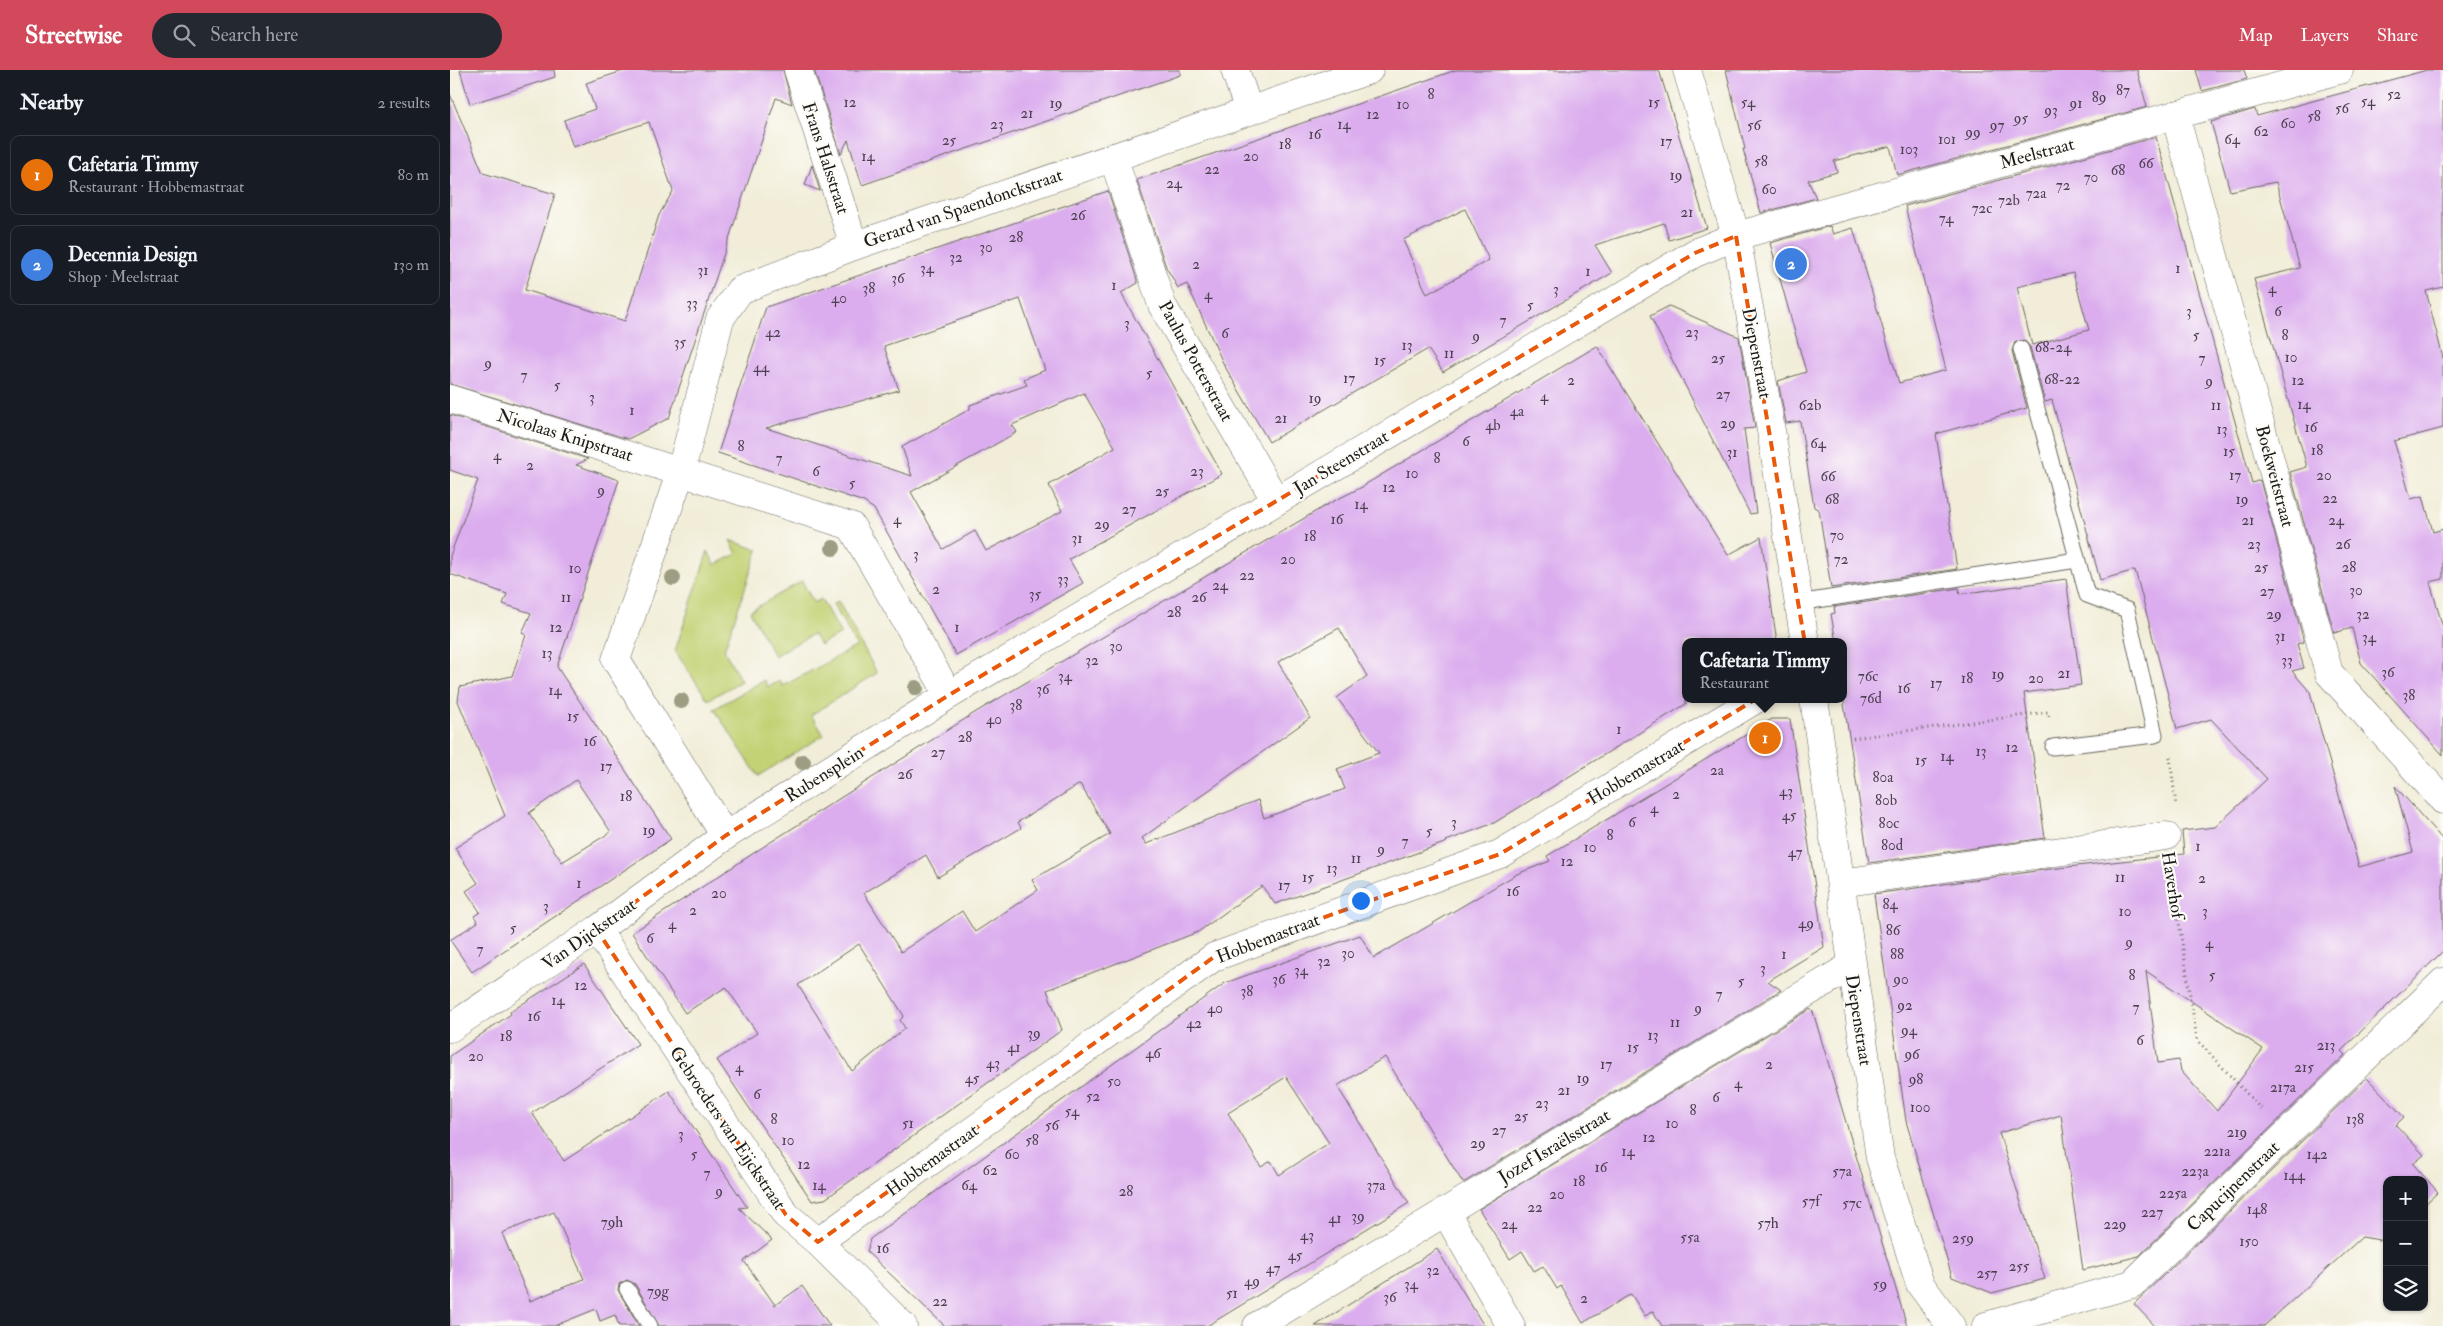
<!DOCTYPE html>
<meta charset="utf-8">
<style>
:root{--surface:#171b24;--page:#242831;--text:#f1f3f6;--muted:#9ea1a6;--line:#363941;--accent:#d1495b}
body{margin:0;font-family:"IM FELL Double Pica",serif;background:var(--page);color:var(--text)}
.controls{position:absolute;right:15px;bottom:15px;display:grid;overflow:hidden;border-radius:10px;box-shadow:0 1px 4px #0004}
.controls button{width:45px;height:45px;display:grid;place-items:center;padding:0;border:0;border-bottom:1px solid var(--line);background:var(--surface);color:var(--text);font:25px sans-serif}
.you{position:absolute;left:910px;top:830px;width:18px;height:18px;margin:-12px;border:4px solid #fff;border-radius:50%;background:#1a73e8;box-shadow:0 0 0 8px #1a73e833}
.badge{display:grid;place-items:center;width:32px;height:32px;border-radius:50%;background:var(--accent);color:#fff;font-size:16px;font-weight:700}
.pin{position:absolute;translate:-50% -50%;border:2px solid #fff;box-shadow:0 1px 5px #0006}
.popup{position:absolute;left:1232px;top:568px;width:165px;height:65px;box-sizing:border-box;display:grid;place-content:center;border-radius:10px;background:var(--surface);filter:drop-shadow(0 1px 4px #0005);font-size:16px;white-space:nowrap;color:var(--muted)}
.popup b{font-size:19px;color:var(--text)}
.popup::after{content:'';position:absolute;left:50%;top:100%;margin-left:-10px;border:10px solid transparent;border-top-color:var(--surface)}
.list{margin:0;padding:0;list-style:none}
h2{display:flex;justify-content:space-between;align-items:center;height:65px;margin:0;padding:0 20px;font-size:21px}
h2 small{font-size:16px;font-weight:400;color:var(--muted)}
.list li{display:grid;grid-template-columns:32px 1fr auto;gap:15px;align-items:center;box-sizing:border-box;height:80px;margin:0 10px 10px;padding:0 10px;border:1px solid var(--line);border-radius:10px}
.list b{display:block;font-size:19px;white-space:nowrap}
.list p{margin:0;font-size:16px;white-space:nowrap;color:var(--muted)}
.list em{font-size:16px;font-style:normal;color:var(--muted)}
.icon{flex:none;width:28px;height:28px;fill:none;stroke:currentColor;stroke-width:2;stroke-linecap:round;stroke-linejoin:round}
.map{position:relative;flex:none;width:1993px;height:1256px;overflow:hidden}
header{display:flex;align-items:center;gap:30px;box-sizing:border-box;height:70px;padding:0 25px;background:var(--accent);color:#fff}
header strong{font-size:24px}
nav{display:flex;gap:28px;margin-inline-start:auto;font-size:18px}
.search{width:350px;height:45px;background:var(--page);display:flex;align-items:center;gap:12px;box-sizing:border-box;padding:0 18px;border-radius:28px;color:var(--muted);font-size:19px}
main{display:flex}
aside{flex:1;background:var(--surface)}
.map>svg:first-child{display:block}
</style>
<header>
<strong>Streetwise</strong>
<div class="search"><svg class="icon" aria-label="search" viewBox="0 0 24 24"><circle cx="10" cy="10" r="6"/><path d="M15 15l6 6"/></svg>Search here</div>
<nav><a>Map</a><a>Layers</a><a>Share</a></nav>
</header>
<main>
<aside>
<h2>Nearby<small>2 results</small></h2>
<ul class="list">
<li><span class="badge" style="background:#e8710a">1</span><div><b>Cafetaria Timmy</b><p>Restaurant · Hobbemastraat</p></div><em>80 m</em></li>
<li><span class="badge" style="background:#3f7fe0">2</span><div><b>Decennia Design</b><p>Shop · Meelstraat</p></div><em>130 m</em></li>
</ul>
</aside>
<div class="map">
<svg width="1993" height="1256" viewBox="0 0 1993 1256">
<rect width="100%" height="100%" fill="#fdfcf7"/>
<filter id="ink" filterUnits="userSpaceOnUse"><feTurbulence type="fractalNoise" baseFrequency=".02" numOctaves="2"/><feDisplacementMap in="SourceGraphic" scale="10" xChannelSelector="R" yChannelSelector="G"/><feConvolveMatrix kernelMatrix="1 2 1 2 8 2 1 2 1" color-interpolation-filters="sRGB"/></filter>
<filter id="wash" filterUnits="userSpaceOnUse"><feTurbulence type="fractalNoise" baseFrequency=".0096" numOctaves="4" result="noise"/><feDisplacementMap in="SourceGraphic" scale="20" xChannelSelector="R" yChannelSelector="G"/><feGaussianBlur stdDeviation="1.12" result="paint"/><feColorMatrix in="noise" values="0 0 0 0 0 0 0 0 0 0 0 0 0 0 0 0 0 1.4 0 .05"/><feComposite in="paint" operator="in"/></filter>
<g filter="url(#wash)">
<rect width="100%" height="100%" fill="#f1edd8"/>
<g fill="#c3d275" stroke="#707748">
<path d="M280 470 308 480 274 580 291 611 258 630 225 581 258 481 265 495 287 484Z"/>
<path d="M352 511 364 533 371 529 391 564 370 575 363 564 324 586 300 541Z"/>
<path d="M388 531 427 603 361 645 374 665 308 706 264 639 314 610 318 617 330 611 333 616 407 576 383 534Z"/>
</g>
<g id="blocks">
<g fill="#dbadee" fill-rule="evenodd">
<path d="M10 0H104L105 7 20 34Z"/>
<path d="M176 0H333L342 34 326 28 219 348 178 369 0 314V24L33 103 105 124 75 220 175 251 209 145 223 121 199 52 123 77 114 50 145 39 136 13Z"/>
<path d="M364 0H730V5L412 115 398 70 391 84Z"/>
<path d="M1006 0H1209L1257 158 1219 170 1214 153 1145 175 1162 203 993 302 978 279 819 372 774 295 737 214 728 218 716 197 687 110ZM1015 139 1039 190 977 224 953 170Z"/>
<path d="M1276 0H1687L1697 37 1447 105 1440 76 1384 91 1387 102 1358 110 1366 128 1311 143 1293 79H1295Z"/>
<path d="M1746 0H1794L1797 9 1752 21Z"/>
<path d="M1977 0H1993V217L1976 221 1993 288V358L1944 371 1961 429 1973 426 1983 462 1993 459V509L1980 512 1993 558V685L1911 593 1902 558 1884 563 1840 402 1857 397 1804 209 1850 198 1826 112 1780 121 1761 52 1805 39 1807 46Z"/>
<path d="M1706 67 1802 413 1810 410 1854 572 1847 574 1854 598 1842 601 1860 622 1909 797 1963 782 1945 716 1993 770V881L1891 981 1895 985 1689 1186 1633 1200 1611 1045 1549 1063 1595 1209 1542 1223 1502 1207 1456 1051 1424 824 1600 799 1734 784 1732 761 1765 757 1817 709 1761 649 1727 659 1685 500 1650 510 1602 330 1595 332 1580 277 1574 270 1565 272 1562 281 1577 338 1486 364 1507 499 1381 518 1369 440 1364 437 1350 351 1336 353 1328 311 1356 302 1320 173 1380 156 1383 164 1403 158 1449 313 1496 300 1455 136ZM1623 203 1639 260 1582 275 1567 217ZM1696 901 1813 979 1767 1041 1731 1001 1729 990 1708 993Z"/>
<path d="M362 95 370 121 355 115Z"/>
<path d="M658 121 688 213 671 223 772 404 619 489 633 513 506 585 424 439 414 432 268 383 316 237ZM570 229 595 300 574 309 577 315 520 335V339L452 377 462 406 316 358 449 320 434 276ZM634 323 665 377 599 415 612 441 536 481 525 461 493 479 461 422 567 362 562 355Z"/>
<path d="M1219 236 1289 267 1305 358 1294 359 1306 443 1300 444 1200 246Z"/>
<path d="M1147 276 1278 485 1311 467 1327 572H1236V634L1044 753 996 771 997 772 828 833 825 834 812 816 748 862 597 920 612 960 375 1129 362 1131 267 990 307 963 276 917 235 943 182 863 316 775 526 642 880 433 916 415V414ZM889 558 917 606 887 628 929 683 887 699 895 719 814 748 808 730 696 774 692 768 860 648 828 592ZM630 714 660 764 582 810 588 820 525 862 512 841 451 882 414 823 476 785 488 807 571 758 568 752ZM409 874 454 946 450 950 455 958 402 1001 348 915Z"/>
<path d="M0 345 138 389 126 395 169 410 107 597 221 769 22 902 0 870 28 852 24 846 30 842 16 821 28 813 5 778 55 746 8 631 10 617 62 606 76 565 72 563 81 543 53 534 57 524 0 504V486L28 410 0 400ZM126 710 161 762 112 792 79 743Z"/>
<path d="M1616 509 1631 615 1574 623 1595 768 1419 793 1394 634V572H1386L1381 544 1385 543 1384 537 1509 518 1510 524Z"/>
<path d="M1322 649H1340L1374 877 1318 911 1331 920 1013 1113 935 987 887 1016 959 1133 757 1256H495L417 1182 420 1169 775 913 910 865 924 888 1067 804 1100 791 1097 786ZM836 1007 879 1073 829 1105 821 1091 811 1097 778 1043Z"/>
<path d="M134 894 188 974 82 1043 114 1091 219 1021 297 1137 289 1138 322 1170 294 1191 325 1235 352 1216 380 1256H209L185 1214 177 1210 169 1214 168 1220 189 1256H169L165 1245 150 1251 146 1239 104 1256H0V986L61 944 60 942ZM104 1142 134 1209 80 1231 52 1163Z"/>
<path d="M1360 939 1363 942 1457 1256H1212L1203 1241 1195 1246 1181 1224 1133 1253 1111 1216 1107 1219 1093 1196 1084 1201 1072 1181 1060 1189 1029 1139Z"/>
<path d="M1917 1008 1954 1047 1946 1055 1974 1085 1963 1094 1988 1122 1974 1135V1110H1937V1169L1935 1171 1912 1167 1814 1256H1705L1684 1234Z"/>
<path d="M987 1179 1034 1256H865Z"/>
</g>
</g>
</g>
<g filter="url(#ink)">
<use href="#blocks" fill-opacity="0" stroke="#67655e" stroke-width="1"/>
<g fill="none" stroke-linecap="round" stroke-linejoin="round">
<defs>
<g id="service">
<path d="M1571 279 1637 525 1677 540 1705 665 1603 677"/>
<path d="M1348 533 1627 490"/>
<path d="M177 1219 200 1256"/>
</g>
<g id="minor">
<path d="M348 0 404 176"/>
<path d="M785 0 799 41"/>
<path d="M919 0 404 176 290 220 270 249 231 401 166 590 275 766 499 625 1245 183 1286 166 1889 0"/>
<path d="M1237 0 1286 166 1318 342 1355 572"/>
<path d="M1725 45 1879 603 1993 730"/>
<path d="M663 87 712 235 826 431"/>
<path d="M0 329 401 456 499 625"/>
<path d="M1364 629 1430 1088 1470 1214 1501 1256"/>
<path d="M1391 813 1716 766"/>
<path d="M147 860 336 1145 368 1172 453 1256"/>
<path d="M0 958 147 860 275 766"/>
<path d="M995 1141 1061 1256"/>
<path d="M368 1172 764 887 1050 784 1306 629"/>
<path d="M807 1256 1401 896"/>
<path d="M1536 1256 1682 1214 1993 912"/>
</g>
</defs>
<use href="#service" stroke="#67655e" stroke-width="17"/>
<use href="#minor" stroke="#67655e" stroke-width="29"/>
<g stroke="#67655e" stroke-width="3" stroke-dasharray="1 4" stroke-linecap="butt">
<path d="M1403 668 1598 642 1599 649"/>
<path d="M1720 687 1726 735"/>
<path d="M1721 800 1747 970 1813 1041"/>
</g>
<use href="#service" stroke="#fff" stroke-width="15"/>
<use href="#minor" stroke="#fff" stroke-width="28"/>
</g>
<g fill="#9c9d82">
<circle cx="383" cy="478" r="8"/>
<circle cx="223" cy="508" r="8"/>
<circle cx="466" cy="618" r="8"/>
<circle cx="231" cy="631" r="8"/>
<circle cx="353" cy="692" r="8"/>
</g>
</g>
<path fill="none" stroke="#e8590c" stroke-width="4" stroke-dasharray="10 6" stroke-linejoin="round" d="M1286 166 1359 597 1050 784 764 887 368 1172 336 1145 147 860 275 766 499 625 1245 183Z"/>
<g text-anchor="middle" stroke-width="4.5" stroke-linejoin="round" paint-order="stroke">
<g font-size="15" fill="#4c4050">
<text x="1673" y="25">87</text>
<text x="981" y="29">8</text>
<text x="1944" y="29">52</text>
<text x="1649" y="32">89</text>
<text x="1918" y="36">54</text>
<text x="400" y="37">12</text>
<text x="1204" y="37">15</text>
<text x="1298" y="37">54</text>
<text x="606" y="38">19</text>
<text x="1626" y="38">91</text>
<text x="953" y="39">10</text>
<text x="1892" y="43">56</text>
<text x="1601" y="45">93</text>
<text x="577" y="48">21</text>
<text x="923" y="49">12</text>
<text x="1864" y="51">58</text>
<text x="1571" y="53">95</text>
<text x="1838" y="58">60</text>
<text x="547" y="59">23</text>
<text x="894" y="59">14</text>
<text x="1304" y="60">56</text>
<text x="1547" y="60">97</text>
<text x="1811" y="66">62</text>
<text x="1523" y="67">99</text>
<text x="865" y="69">16</text>
<text x="1497" y="74">101</text>
<text x="1782" y="74">64</text>
<text x="499" y="75">25</text>
<text x="1216" y="76">17</text>
<text x="835" y="79">18</text>
<text x="1459" y="84">103</text>
<text x="418" y="91">14</text>
<text x="801" y="91">20</text>
<text x="1311" y="96">58</text>
<text x="1696" y="98">66</text>
<text x="762" y="104">22</text>
<text x="1668" y="105">68</text>
<text x="1226" y="110">19</text>
<text x="1641" y="112">70</text>
<text x="724" y="118">24</text>
<text x="1613" y="120">72</text>
<text x="1319" y="124">60</text>
<text x="1586" y="128">72a</text>
<text x="1559" y="135">72b</text>
<text x="1532" y="143">72c</text>
<text x="1237" y="147">21</text>
<text x="628" y="150">26</text>
<text x="1496" y="153">74</text>
<text x="566" y="172">28</text>
<text x="536" y="182">30</text>
<text x="506" y="192">32</text>
<text x="746" y="199">2</text>
<text x="477" y="203">34</text>
<text x="1728" y="203">1</text>
<text x="253" y="205">31</text>
<text x="1138" y="206">1</text>
<text x="448" y="213">36</text>
<text x="664" y="220">1</text>
<text x="419" y="223">38</text>
<text x="1822" y="223">4</text>
<text x="1106" y="224">3</text>
<text x="758" y="229">4</text>
<text x="389" y="233">40</text>
<text x="242" y="238">33</text>
<text x="1080" y="240">5</text>
<text x="1739" y="246">3</text>
<text x="1828" y="246">6</text>
<text x="1053" y="255">7</text>
<text x="677" y="258">3</text>
<text x="323" y="267">42</text>
<text x="1242" y="267">23</text>
<text x="775" y="268">6</text>
<text x="1746" y="270">5</text>
<text x="1835" y="270">8</text>
<text x="1026" y="271">9</text>
<text x="230" y="277">35</text>
<text x="957" y="280">13</text>
<text x="1603" y="282">68-24</text>
<text x="999" y="288">11</text>
<text x="1841" y="292">10</text>
<text x="1268" y="293">25</text>
<text x="1752" y="293">7</text>
<text x="930" y="295">15</text>
<text x="38" y="298">9</text>
<text x="311" y="302">44</text>
<text x="699" y="308">5</text>
<text x="74" y="310">7</text>
<text x="899" y="313">17</text>
<text x="1612" y="314">68-22</text>
<text x="1121" y="315">2</text>
<text x="1848" y="315">12</text>
<text x="1759" y="316">9</text>
<text x="107" y="320">5</text>
<text x="1273" y="329">27</text>
<text x="1094" y="331">4</text>
<text x="142" y="332">3</text>
<text x="865" y="333">19</text>
<text x="1854" y="339">14</text>
<text x="1360" y="340">62b</text>
<text x="1766" y="340">11</text>
<text x="182" y="345">1</text>
<text x="1067" y="346">4a</text>
<text x="831" y="353">21</text>
<text x="1278" y="358">29</text>
<text x="1043" y="360">4b</text>
<text x="1861" y="362">16</text>
<text x="1772" y="364">13</text>
<text x="1016" y="376">6</text>
<text x="1368" y="378">64</text>
<text x="291" y="381">8</text>
<text x="1867" y="385">18</text>
<text x="1779" y="386">15</text>
<text x="1282" y="387">31</text>
<text x="47" y="390">4</text>
<text x="329" y="393">7</text>
<text x="987" y="393">8</text>
<text x="80" y="400">2</text>
<text x="366" y="406">6</text>
<text x="747" y="406">23</text>
<text x="962" y="408">10</text>
<text x="1785" y="410">17</text>
<text x="1874" y="410">20</text>
<text x="1378" y="411">66</text>
<text x="402" y="418">5</text>
<text x="939" y="422">12</text>
<text x="151" y="425">9</text>
<text x="712" y="426">25</text>
<text x="1880" y="433">22</text>
<text x="1382" y="434">68</text>
<text x="1792" y="434">19</text>
<text x="911" y="439">14</text>
<text x="679" y="444">27</text>
<text x="447" y="454">4</text>
<text x="887" y="454">16</text>
<text x="1798" y="455">21</text>
<text x="1886" y="455">24</text>
<text x="652" y="459">29</text>
<text x="1387" y="470">70</text>
<text x="860" y="471">18</text>
<text x="627" y="473">31</text>
<text x="1804" y="479">23</text>
<text x="1893" y="479">26</text>
<text x="466" y="489">3</text>
<text x="838" y="494">20</text>
<text x="1391" y="494">72</text>
<text x="1811" y="502">25</text>
<text x="1899" y="502">28</text>
<text x="125" y="503">10</text>
<text x="797" y="510">22</text>
<text x="613" y="514">33</text>
<text x="770" y="520">24</text>
<text x="486" y="524">2</text>
<text x="1906" y="525">30</text>
<text x="1817" y="526">27</text>
<text x="585" y="529">35</text>
<text x="116" y="532">11</text>
<text x="749" y="532">26</text>
<text x="724" y="547">28</text>
<text x="1824" y="549">29</text>
<text x="1913" y="549">32</text>
<text x="106" y="562">12</text>
<text x="507" y="562">1</text>
<text x="1830" y="571">31</text>
<text x="1919" y="572">34</text>
<text x="666" y="581">30</text>
<text x="97" y="588">13</text>
<text x="642" y="595">32</text>
<text x="1837" y="595">33</text>
<text x="1938" y="607">36</text>
<text x="1614" y="608">21</text>
<text x="1548" y="609">19</text>
<text x="615" y="611">34</text>
<text x="1418" y="611">76c</text>
<text x="1517" y="613">18</text>
<text x="1586" y="613">20</text>
<text x="1486" y="618">17</text>
<text x="1454" y="623">16</text>
<text x="593" y="624">36</text>
<text x="105" y="625">14</text>
<text x="1959" y="630">38</text>
<text x="1421" y="633">76d</text>
<text x="566" y="640">38</text>
<text x="123" y="651">15</text>
<text x="544" y="654">40</text>
<text x="1169" y="664">1</text>
<text x="515" y="672">28</text>
<text x="140" y="676">16</text>
<text x="1562" y="682">12</text>
<text x="1531" y="686">13</text>
<text x="488" y="687">27</text>
<text x="1497" y="691">14</text>
<text x="1471" y="695">15</text>
<text x="156" y="701">17</text>
<text x="1267" y="705">2a</text>
<text x="455" y="709">26</text>
<text x="1433" y="712">80a</text>
<text x="1336" y="726">43</text>
<text x="1226" y="729">2</text>
<text x="176" y="731">18</text>
<text x="1436" y="735">80b</text>
<text x="1204" y="743">4</text>
<text x="1339" y="750">45</text>
<text x="1004" y="757">3</text>
<text x="1182" y="757">6</text>
<text x="1439" y="758">80c</text>
<text x="199" y="765">19</text>
<text x="979" y="766">5</text>
<text x="1160" y="770">8</text>
<text x="955" y="776">7</text>
<text x="1442" y="780">80d</text>
<text x="1748" y="781">1</text>
<text x="1140" y="782">10</text>
<text x="931" y="784">9</text>
<text x="1345" y="787">47</text>
<text x="906" y="793">11</text>
<text x="1117" y="796">12</text>
<text x="882" y="803">13</text>
<text x="858" y="812">15</text>
<text x="1670" y="812">11</text>
<text x="1752" y="813">2</text>
<text x="129" y="818">1</text>
<text x="834" y="820">17</text>
<text x="1063" y="826">16</text>
<text x="269" y="828">20</text>
<text x="1440" y="839">84</text>
<text x="96" y="841">3</text>
<text x="243" y="845">2</text>
<text x="1675" y="846">10</text>
<text x="1755" y="846">3</text>
<text x="1356" y="858">49</text>
<text x="222" y="859">4</text>
<text x="63" y="863">5</text>
<text x="1443" y="865">86</text>
<text x="200" y="873">6</text>
<text x="1679" y="877">9</text>
<text x="1759" y="878">4</text>
<text x="30" y="884">7</text>
<text x="898" y="888">30</text>
<text x="1334" y="889">1</text>
<text x="1447" y="889">88</text>
<text x="874" y="896">32</text>
<text x="1313" y="903">3</text>
<text x="851" y="905">34</text>
<text x="1682" y="910">8</text>
<text x="1762" y="910">5</text>
<text x="829" y="914">36</text>
<text x="1451" y="914">90</text>
<text x="1291" y="916">5</text>
<text x="131" y="920">12</text>
<text x="797" y="926">38</text>
<text x="1269" y="929">7</text>
<text x="108" y="935">14</text>
<text x="1455" y="940">92</text>
<text x="1686" y="942">7</text>
<text x="765" y="943">40</text>
<text x="1248" y="943">9</text>
<text x="84" y="951">16</text>
<text x="1225" y="957">11</text>
<text x="744" y="958">42</text>
<text x="1459" y="965">94</text>
<text x="584" y="968">39</text>
<text x="1203" y="970">13</text>
<text x="56" y="971">18</text>
<text x="1690" y="975">6</text>
<text x="1876" y="980">213</text>
<text x="564" y="982">41</text>
<text x="1183" y="982">15</text>
<text x="703" y="988">46</text>
<text x="1462" y="989">96</text>
<text x="26" y="991">20</text>
<text x="543" y="998">43</text>
<text x="1156" y="999">17</text>
<text x="1319" y="999">2</text>
<text x="289" y="1002">4</text>
<text x="1854" y="1002">215</text>
<text x="522" y="1013">45</text>
<text x="1133" y="1013">19</text>
<text x="1466" y="1014">98</text>
<text x="664" y="1016">50</text>
<text x="1288" y="1018">4</text>
<text x="1833" y="1022">217a</text>
<text x="1114" y="1025">21</text>
<text x="307" y="1029">6</text>
<text x="643" y="1031">52</text>
<text x="1266" y="1032">6</text>
<text x="1092" y="1038">23</text>
<text x="1470" y="1042">100</text>
<text x="1243" y="1045">8</text>
<text x="622" y="1046">54</text>
<text x="1071" y="1051">25</text>
<text x="324" y="1054">8</text>
<text x="1905" y="1054">138</text>
<text x="458" y="1058">51</text>
<text x="1222" y="1058">10</text>
<text x="602" y="1060">56</text>
<text x="1049" y="1065">27</text>
<text x="1787" y="1067">219</text>
<text x="231" y="1069">3</text>
<text x="1199" y="1072">12</text>
<text x="338" y="1075">10</text>
<text x="582" y="1075">58</text>
<text x="1028" y="1078">29</text>
<text x="1178" y="1086">14</text>
<text x="1767" y="1086">221a</text>
<text x="244" y="1089">5</text>
<text x="562" y="1089">60</text>
<text x="1867" y="1089">142</text>
<text x="354" y="1099">12</text>
<text x="1151" y="1102">16</text>
<text x="540" y="1105">62</text>
<text x="1392" y="1106">57a</text>
<text x="1745" y="1106">223a</text>
<text x="257" y="1108">7</text>
<text x="1844" y="1110">144</text>
<text x="1129" y="1116">18</text>
<text x="369" y="1120">14</text>
<text x="519" y="1120">64</text>
<text x="926" y="1120">37a</text>
<text x="269" y="1126">9</text>
<text x="676" y="1126">28</text>
<text x="1723" y="1128">225a</text>
<text x="1107" y="1129">20</text>
<text x="1361" y="1136">57f</text>
<text x="1402" y="1138">57c</text>
<text x="1085" y="1142">22</text>
<text x="1807" y="1144">148</text>
<text x="1702" y="1147">227</text>
<text x="908" y="1151">39</text>
<text x="885" y="1153">41</text>
<text x="162" y="1157">79h</text>
<text x="1318" y="1158">57h</text>
<text x="1059" y="1159">24</text>
<text x="1665" y="1159">229</text>
<text x="857" y="1170">43</text>
<text x="1240" y="1172">55a</text>
<text x="1513" y="1173">259</text>
<text x="1799" y="1176">150</text>
<text x="433" y="1183">16</text>
<text x="845" y="1190">45</text>
<text x="1569" y="1201">255</text>
<text x="823" y="1203">47</text>
<text x="983" y="1205">32</text>
<text x="1537" y="1208">257</text>
<text x="802" y="1216">49</text>
<text x="961" y="1219">34</text>
<text x="1430" y="1219">59</text>
<text x="208" y="1226">79g</text>
<text x="782" y="1228">51</text>
<text x="940" y="1232">36</text>
<text x="1134" y="1233">2</text>
<text x="490" y="1236">22</text>
</g>
<g font-size="18" fill="#1c1c1c" stroke="#fdfcf7">
<text transform="translate(1587 83) rotate(-15)" y="6">Meelstraat</text>
<text transform="translate(376 88) rotate(72)" y="6">Frans Halsstraat</text>
<text transform="translate(513 138) rotate(-19)" y="6">Gerard van Spaendonckstraat</text>
<text transform="translate(1307 283) rotate(79)" y="6">Diepenstraat</text>
<text transform="translate(746 291) rotate(61)" y="6">Paulus Potterstraat</text>
<text transform="translate(115 365) rotate(17)" y="6">Nicolaas Knipstraat</text>
<text transform="translate(891 392) rotate(-31)" y="6">Jan Steenstraat</text>
<text transform="translate(1825 406) rotate(75)" y="6">Boekweitstraat</text>
<text transform="translate(1186 702) rotate(-31)" y="6">Hobbemastraat</text>
<text transform="translate(374 704) rotate(-32)" y="6">Rubensplein</text>
<text transform="translate(1723 815) rotate(81)" y="6">Haverhof</text>
<text transform="translate(139 864) rotate(-35)" y="6">Van Dijckstraat</text>
<text transform="translate(818 868) rotate(-21)" y="6">Hobbemastraat</text>
<text transform="translate(1409 950) rotate(81)" y="6">Diepenstraat</text>
<text transform="translate(278 1058) rotate(56)" y="6">Gebroeders van Eijckstraat</text>
<text transform="translate(1104 1076) rotate(-31)" y="6">Jozef Israëlsstraat</text>
<text transform="translate(482 1090) rotate(-36)" y="6">Hobbemastraat</text>
<text transform="translate(1783 1116) rotate(-44)" y="6">Capucijnenstraat</text>
</g>
</g>
</svg>
<div class="controls">
<button>+</button>
<button>−</button>
<button><svg class="icon" aria-label="layers" viewBox="0 0 24 24"><path d="M12 4l9 5-9 5-9-5zM3 14l9 5 9-5"/></svg></button>
</div>
<div class="you"></div>
<div class="pin badge" style="left:1315px;top:668px;background:#e8710a">1</div>
<div class="popup"><b>Cafetaria Timmy</b>Restaurant</div>
<div class="pin badge" style="left:1341px;top:194px;background:#3f7fe0">2</div>
</div>
</main>
